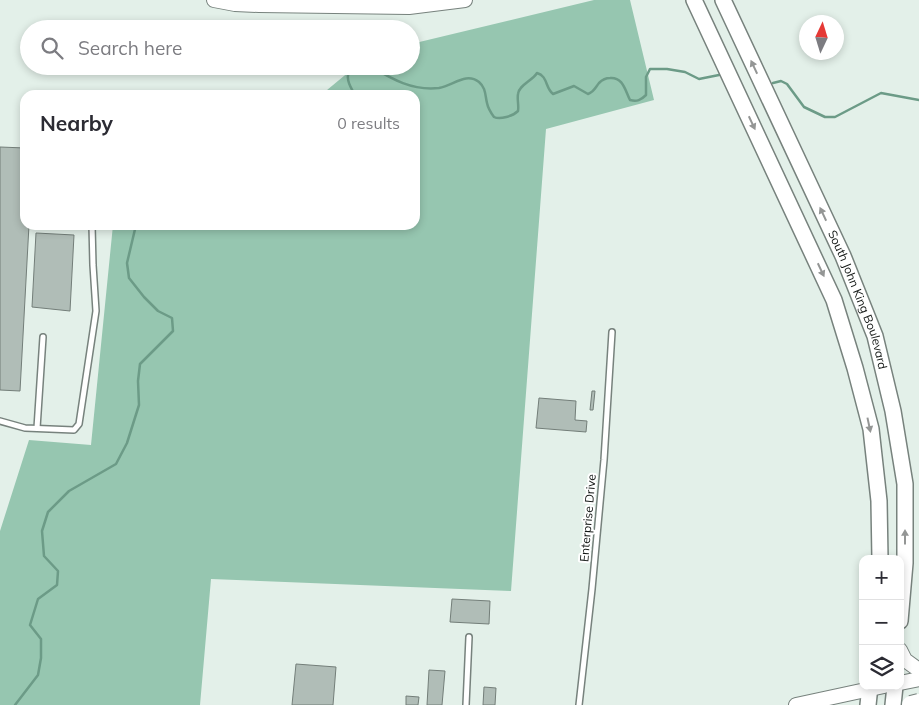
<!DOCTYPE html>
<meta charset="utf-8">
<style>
:root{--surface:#fff;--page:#f7f7f7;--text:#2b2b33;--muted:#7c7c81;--line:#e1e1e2}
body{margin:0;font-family:Mulish,sans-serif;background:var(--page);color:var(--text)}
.controls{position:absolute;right:15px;bottom:15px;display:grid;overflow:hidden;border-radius:10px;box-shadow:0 2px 8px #0003}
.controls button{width:45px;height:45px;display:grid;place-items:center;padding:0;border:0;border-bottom:1px solid var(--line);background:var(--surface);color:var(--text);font:25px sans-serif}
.compass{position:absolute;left:799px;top:15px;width:45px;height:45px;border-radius:50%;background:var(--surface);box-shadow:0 2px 8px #0003;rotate:4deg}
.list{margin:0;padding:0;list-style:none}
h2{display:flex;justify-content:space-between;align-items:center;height:65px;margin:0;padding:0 20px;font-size:21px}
h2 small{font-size:16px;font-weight:400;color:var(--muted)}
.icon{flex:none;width:28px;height:28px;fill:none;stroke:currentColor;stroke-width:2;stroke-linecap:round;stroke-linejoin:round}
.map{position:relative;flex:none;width:919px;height:705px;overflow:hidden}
.search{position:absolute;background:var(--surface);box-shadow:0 2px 8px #0003;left:20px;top:20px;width:400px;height:55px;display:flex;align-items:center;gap:12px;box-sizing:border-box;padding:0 18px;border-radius:28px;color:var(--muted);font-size:19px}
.panel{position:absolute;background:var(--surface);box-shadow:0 2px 8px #0003;left:20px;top:90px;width:400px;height:140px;border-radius:15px}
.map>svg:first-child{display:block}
</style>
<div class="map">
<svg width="919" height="705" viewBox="0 0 919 705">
<rect width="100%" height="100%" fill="#e3f0e9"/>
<path fill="#96c6b0" d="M594 0H630L654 100 546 129 511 591 211 579 200 705H0V531L29 440 91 445 113 225H415V95H321L356 66H411V44Z"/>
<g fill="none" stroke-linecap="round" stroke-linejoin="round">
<g stroke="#6c9b87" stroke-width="2.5">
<path d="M352 66C344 76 349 85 355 95"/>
<path d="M370 66C392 79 412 91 439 88 454 85 466 72 479 82 486 88 485 95 487 103 488 108 491 113 494 117 500 120 513 116 518 111 519 105 517 100 518 94 519 85 532 81 537 73 548 76 545 88 553 94L574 86 588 94C594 92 595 88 599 83 602 80 606 78 610 78 623 77 625 90 630 100 637 102 641 100 646 95V77L650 69H667L685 72 699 79 719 75"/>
<path d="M773 83 781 81 787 84 804 107 825 117H835L881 93 919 100"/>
<path d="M15 705 38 675 41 658V639L30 625 38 599 57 585 58 571 44 556 42 531 48 512 69 491 116 464 127 443 139 405 138 381 140 364 173 331 172 318 158 311 144 297 129 278 127 263 136 225"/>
</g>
</g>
<g fill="#b0bdb7" stroke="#737e79">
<path d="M0 147 25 148V225H58V227L29 225 20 391 0 390Z"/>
<path d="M36 233 74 235 70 311 32 307Z"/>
<path d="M592 391H595L593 410H590Z"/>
<path d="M539 398 576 401 575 420 587 421 586 432 536 428Z"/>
<path d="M452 599 490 601 489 624 450 622Z"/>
<path d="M296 664 336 667 333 705H292Z"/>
<path d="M429 670 445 671 442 705H427Z"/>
<path d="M484 687 496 688 495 705H483Z"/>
<path d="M406 696 419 697 418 705H406Z"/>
</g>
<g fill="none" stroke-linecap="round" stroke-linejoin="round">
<defs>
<g id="lane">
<path d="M0 421 25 428 74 430 79 424 96 311 93 265 92 225"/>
<path d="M37 428 43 337"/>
<path d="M466 705 469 637"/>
<path d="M579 705 592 589 604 460 612 332"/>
</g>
<g id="secondary">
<path d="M214 0 235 4 259 5 409 7 465 0"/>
<path d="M900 650 905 660 919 670"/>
<path d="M900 683 919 679"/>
<path d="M796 705 884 686"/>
</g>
<g id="primary">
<path d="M694 0 834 300 855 368 871 429 879 501 880 559"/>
<path id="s1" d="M723 0 843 256 875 336 893 411 905 484V563L900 621"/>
<path d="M868 705 870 686"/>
<path d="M893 705 895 686"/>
</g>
</defs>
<use href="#lane" stroke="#77827d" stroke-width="8"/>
<use href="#secondary" stroke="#77827d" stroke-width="16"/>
<use href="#primary" stroke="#77827d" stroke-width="18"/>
<use href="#lane" stroke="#fff" stroke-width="5"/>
<use href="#secondary" stroke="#fff" stroke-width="14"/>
<use href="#primary" stroke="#fff" stroke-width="15"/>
<defs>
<path id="highway-bridge" d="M911 705 919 703"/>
</defs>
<use href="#highway-bridge" stroke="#77827d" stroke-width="20" stroke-linecap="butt"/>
<use href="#highway-bridge" stroke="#fff" stroke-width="18"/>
</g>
<defs><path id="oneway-solid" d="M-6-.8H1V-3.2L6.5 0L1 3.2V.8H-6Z" transform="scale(1.25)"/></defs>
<g fill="#949695">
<use href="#oneway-solid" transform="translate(754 67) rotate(-115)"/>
<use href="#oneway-solid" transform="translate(752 123) rotate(65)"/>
<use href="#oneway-solid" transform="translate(823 214) rotate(-115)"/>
<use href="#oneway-solid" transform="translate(821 270) rotate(65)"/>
<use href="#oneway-solid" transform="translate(869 425) rotate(78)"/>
<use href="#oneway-solid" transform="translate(905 537) rotate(-90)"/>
</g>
<g text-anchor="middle" stroke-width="4" stroke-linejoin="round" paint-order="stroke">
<g font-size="12" fill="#121614" stroke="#fff">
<text dy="4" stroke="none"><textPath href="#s1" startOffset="329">South John King Boulevard</textPath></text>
<text transform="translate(588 518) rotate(-85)" y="4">Enterprise Drive</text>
</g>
</g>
</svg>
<div class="controls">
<button>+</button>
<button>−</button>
<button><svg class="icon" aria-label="layers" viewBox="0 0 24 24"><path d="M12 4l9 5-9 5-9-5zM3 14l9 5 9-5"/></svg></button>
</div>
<svg class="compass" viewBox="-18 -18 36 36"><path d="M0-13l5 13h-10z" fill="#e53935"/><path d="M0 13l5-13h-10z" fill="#7c7c81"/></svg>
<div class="search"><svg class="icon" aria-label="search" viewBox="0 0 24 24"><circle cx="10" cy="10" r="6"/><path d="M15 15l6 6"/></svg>Search here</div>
<section class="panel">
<h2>Nearby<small>0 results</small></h2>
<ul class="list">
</ul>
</section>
</div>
